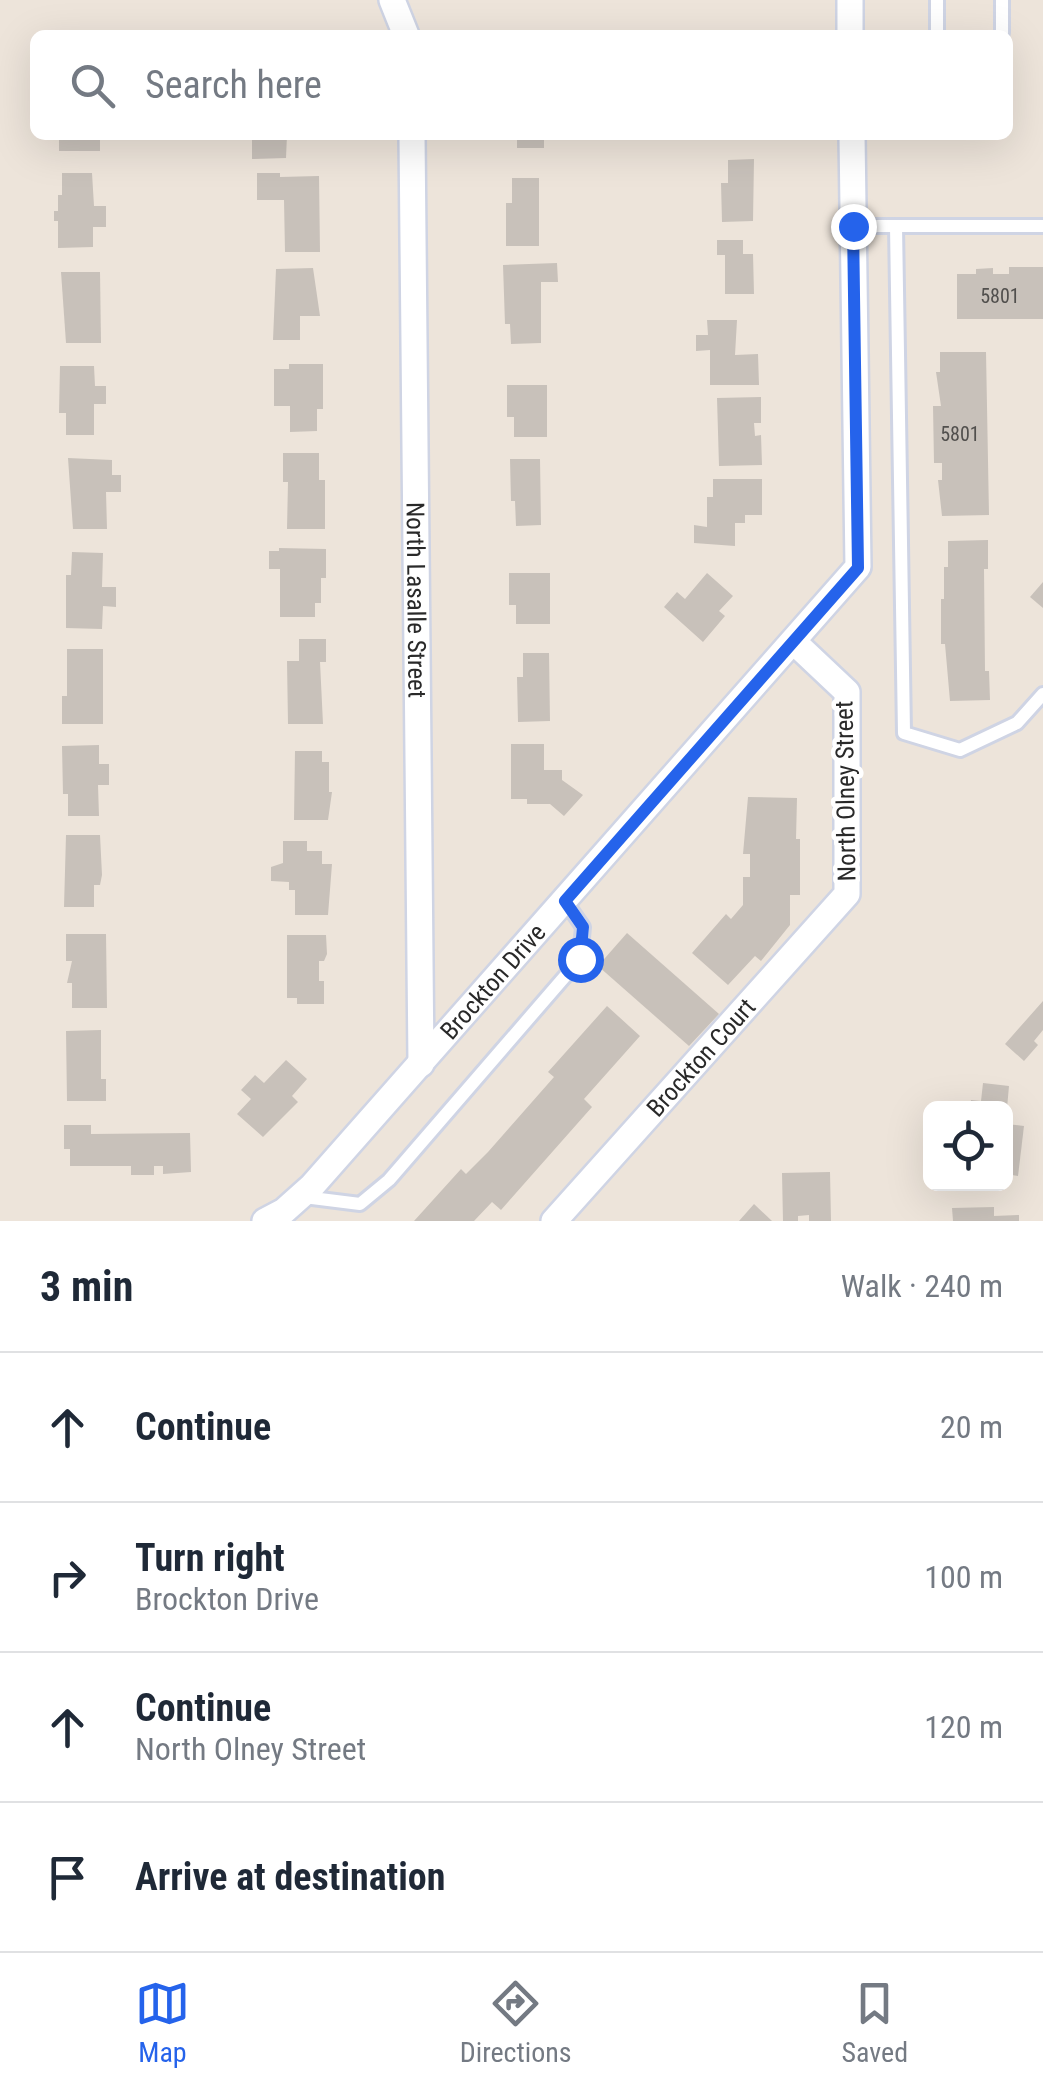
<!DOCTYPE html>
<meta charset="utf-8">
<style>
:root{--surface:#fff;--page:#f6f6f7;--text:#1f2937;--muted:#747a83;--line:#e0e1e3;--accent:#2563eb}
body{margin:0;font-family:"Roboto Condensed",sans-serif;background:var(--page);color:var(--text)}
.controls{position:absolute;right:30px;bottom:30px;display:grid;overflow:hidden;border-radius:15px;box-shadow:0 10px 40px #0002}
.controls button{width:90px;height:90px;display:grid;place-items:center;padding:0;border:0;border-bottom:2px solid var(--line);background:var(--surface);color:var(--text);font:50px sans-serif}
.stop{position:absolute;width:30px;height:30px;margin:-22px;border:8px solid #2563eb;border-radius:50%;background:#fff}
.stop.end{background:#2563eb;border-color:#fff;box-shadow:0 2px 10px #0008}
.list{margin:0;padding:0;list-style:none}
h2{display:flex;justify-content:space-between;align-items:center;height:130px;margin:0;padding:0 40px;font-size:42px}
h2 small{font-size:32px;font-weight:400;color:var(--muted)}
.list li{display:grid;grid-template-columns:65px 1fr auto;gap:30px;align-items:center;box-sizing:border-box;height:150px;padding:0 40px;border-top:2px solid var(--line)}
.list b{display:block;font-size:38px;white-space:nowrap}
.list p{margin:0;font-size:32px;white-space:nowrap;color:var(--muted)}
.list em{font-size:32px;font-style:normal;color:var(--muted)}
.icon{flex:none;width:55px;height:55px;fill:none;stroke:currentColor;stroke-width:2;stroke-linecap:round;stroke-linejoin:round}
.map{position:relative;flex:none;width:1043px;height:1221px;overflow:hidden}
.search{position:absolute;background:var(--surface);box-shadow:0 10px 40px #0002;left:30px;right:30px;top:30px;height:110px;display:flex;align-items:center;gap:25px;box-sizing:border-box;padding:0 35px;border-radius:15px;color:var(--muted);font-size:38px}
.sheet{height:730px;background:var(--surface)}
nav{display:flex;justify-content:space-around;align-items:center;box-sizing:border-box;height:140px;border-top:2px solid var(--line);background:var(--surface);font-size:28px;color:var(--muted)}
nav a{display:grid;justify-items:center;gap:5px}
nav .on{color:var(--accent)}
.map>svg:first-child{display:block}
</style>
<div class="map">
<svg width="1043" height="1221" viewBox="0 0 1043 1221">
<rect width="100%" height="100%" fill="#ede4da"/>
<g fill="#c8c1ba">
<rect x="59" y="135" width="41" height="16"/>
<path d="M252 135H287L286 158 252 159Z"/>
<rect x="517" y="135" width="27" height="13"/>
<path d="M754 159 753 221 722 222 721 183H728V160Z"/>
<path d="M62 173H92L94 206H106V227H93V247L58 248V221H54V211H58V195H62Z"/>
<path d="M257 173H280V177L319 176 320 252H285L284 200H257Z"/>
<path d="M512 178H539V246H506V203H512Z"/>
<path d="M717 240H743V254H753L754 294H725V255H717Z"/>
<path d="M557 263 558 282H541V343L511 344 510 324H505L503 265Z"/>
<path d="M1009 267H1043V319H957V274H976V269L993 268V274H1009Z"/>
<path d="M313 268 320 316H300V340H273L276 269Z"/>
<path d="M61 272H100L101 343H66Z"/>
<path d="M707 320H737L735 355 758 354 759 385H710V350L696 351V335H708Z"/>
<path d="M940 352H986L989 515 942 516 938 480H942V463H934L933 406H941L936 372H940Z"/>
<path d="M289 364H323V409H317V431L290 432V406H274V369H289Z"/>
<path d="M60 366H94L95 386H106V404H94V435H66V413H59Z"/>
<path d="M507 385H547V437H514V417H507Z"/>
<path d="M761 397V423H754L755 436 761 435 762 465 719 466 717 398Z"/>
<path d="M283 453H319V480H325V529H287L288 482H283Z"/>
<path d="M68 458 112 460V475H121V492H106L107 529H73Z"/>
<path d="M510 459H540L541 525 516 526 515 501H511Z"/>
<path d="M713 479H762V515H745V523H735V546L694 543V525L707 527V497H713Z"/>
<path d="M988 540V569H984L985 671H989L990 700 950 701 945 644H941V599H944V567H948V541Z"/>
<path d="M279 548 326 549V578H321V603H315V617H280V569H269V551H279Z"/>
<path d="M72 552 103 553 102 587H116V607L103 606 102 629 66 628V575H71Z"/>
<path d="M509 573H550V624H516V605H509Z"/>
<path d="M707 573 733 596 719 611 725 616 703 642 664 607 677 592 685 599Z"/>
<path d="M1043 582V608L1030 597Z"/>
<path d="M299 639H326V662H320L323 724H288L287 661H299Z"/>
<path d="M67 649H103V724H62V696H67Z"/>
<path d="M523 653H549L550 721 518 722 517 677H523Z"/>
<path d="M511 744H544V770H562V780L583 795 564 816 550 804H527V799H511Z"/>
<path d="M99 745V764H109V785H98L99 816H68V794H63L62 746Z"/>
<path d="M295 751H322V762H329V792H332L328 820H294Z"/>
<path d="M748 797 797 798 796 839H800V895H790V925L761 961 755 956 728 985 692 953 726 914 731 919 743 905V877H750V854H743Z"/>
<path d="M66 835H100L102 875 100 885H94V907H64Z"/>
<path d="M283 841H307V851H322V864H332L328 915H295V890H289V882L271 881V867L283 863Z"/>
<path d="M627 933 719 1014 689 1046 598 966Z"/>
<path d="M66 934H106L107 1008H72V983H67L72 961H66Z"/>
<path d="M287 935H326L327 954 324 961H319V981H324V1004H297V998H287Z"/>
<path d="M1043 1001V1030L1034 1041 1038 1045 1024 1061 1005 1044Z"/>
<path d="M607 1006 640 1036 584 1099 592 1107 501 1210 492 1202 474 1221H414L461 1169 466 1174 488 1152 554 1077 548 1072Z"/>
<path d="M101 1030V1079H106V1101H67L66 1031Z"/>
<path d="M286 1060 307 1079 292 1096 298 1102 263 1137 237 1114 251 1099 241 1090 255 1075 264 1083Z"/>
<path d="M983 1083 1009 1086 1007 1108H970L971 1100 981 1101Z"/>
<path d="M1006 1124 1024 1126 1018 1176 1006 1174Z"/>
<path d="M64 1125H91V1134L190 1133 191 1172 163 1174V1166H154V1175H131V1166H70V1149H64Z"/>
<path d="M830 1172 831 1221H809V1215L798 1216V1221H783L782 1173Z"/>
<path d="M754 1204 772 1221H739Z"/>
<path d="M994 1207V1216L1019 1215V1221H953L952 1208Z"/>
</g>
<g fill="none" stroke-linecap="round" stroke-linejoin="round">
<defs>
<g id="service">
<path d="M937 0V35"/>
<path d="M1002 0V33"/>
<path d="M853 226H1043"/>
<path d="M896 226 904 733 960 750 1017 723 1043 694"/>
<path d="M304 1197 360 1204 389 1180 580 959 583 927 565 901"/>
</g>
<g id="minor">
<path d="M392 0 406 35"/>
<path d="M850 0V35"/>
<path id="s1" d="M412 135 421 1064"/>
<path id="s2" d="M265 1221 284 1211 312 1186 858 567 852 135"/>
<path id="s3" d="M554 1221 847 894V692L794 642"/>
</g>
</defs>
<use href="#service" stroke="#cfd4e4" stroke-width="18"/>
<use href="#minor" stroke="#cfd4e4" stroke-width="30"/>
<use href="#service" stroke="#fff" stroke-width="12"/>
<use href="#minor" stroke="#fff" stroke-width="25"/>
</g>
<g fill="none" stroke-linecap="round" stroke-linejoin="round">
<path stroke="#2563eb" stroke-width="12" d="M580 959 583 927 565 901 858 568 853 226"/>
</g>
<g text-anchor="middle" stroke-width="9" stroke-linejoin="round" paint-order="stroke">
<g font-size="20" fill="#514f4d">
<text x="1000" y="303">5801</text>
<text x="960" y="441">5801</text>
</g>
<g font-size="25" fill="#292929" stroke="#fff">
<text dy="9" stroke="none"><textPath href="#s1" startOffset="465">North Lasalle Street</textPath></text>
<text transform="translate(845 791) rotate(-91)" y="9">North Olney Street</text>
<text dy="9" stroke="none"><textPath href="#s2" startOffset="332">Brockton Drive</textPath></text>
<text dy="9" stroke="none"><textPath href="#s3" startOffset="220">Brockton Court</textPath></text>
</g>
</g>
</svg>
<div class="controls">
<button><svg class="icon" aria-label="locate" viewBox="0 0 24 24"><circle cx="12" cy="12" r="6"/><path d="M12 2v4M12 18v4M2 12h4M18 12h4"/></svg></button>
</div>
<div class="stop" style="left:580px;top:959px"></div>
<div class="stop end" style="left:853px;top:226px"></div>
<div class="search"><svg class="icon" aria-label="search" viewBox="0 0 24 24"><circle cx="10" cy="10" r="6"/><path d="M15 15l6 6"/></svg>Search here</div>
</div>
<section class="sheet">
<h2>3 min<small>Walk · 240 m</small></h2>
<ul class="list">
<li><svg class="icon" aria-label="ahead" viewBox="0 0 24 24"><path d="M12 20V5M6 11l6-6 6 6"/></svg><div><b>Continue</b></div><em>20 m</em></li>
<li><svg class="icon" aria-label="right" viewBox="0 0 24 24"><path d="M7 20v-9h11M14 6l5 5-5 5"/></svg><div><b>Turn right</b><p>Brockton Drive</p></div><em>100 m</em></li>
<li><svg class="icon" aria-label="ahead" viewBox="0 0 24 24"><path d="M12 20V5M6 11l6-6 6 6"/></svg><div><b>Continue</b><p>North Olney Street</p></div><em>120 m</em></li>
<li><svg class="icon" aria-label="arrive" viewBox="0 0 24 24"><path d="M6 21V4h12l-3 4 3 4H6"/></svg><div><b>Arrive at destination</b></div></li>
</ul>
</section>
<nav>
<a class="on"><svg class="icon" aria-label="map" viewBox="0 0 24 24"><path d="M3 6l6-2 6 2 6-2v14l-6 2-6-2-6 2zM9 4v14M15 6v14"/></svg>Map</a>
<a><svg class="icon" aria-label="directions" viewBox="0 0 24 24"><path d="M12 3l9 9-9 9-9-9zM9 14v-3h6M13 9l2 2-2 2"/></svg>Directions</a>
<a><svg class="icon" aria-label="saved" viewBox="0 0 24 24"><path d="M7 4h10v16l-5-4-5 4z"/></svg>Saved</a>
</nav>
